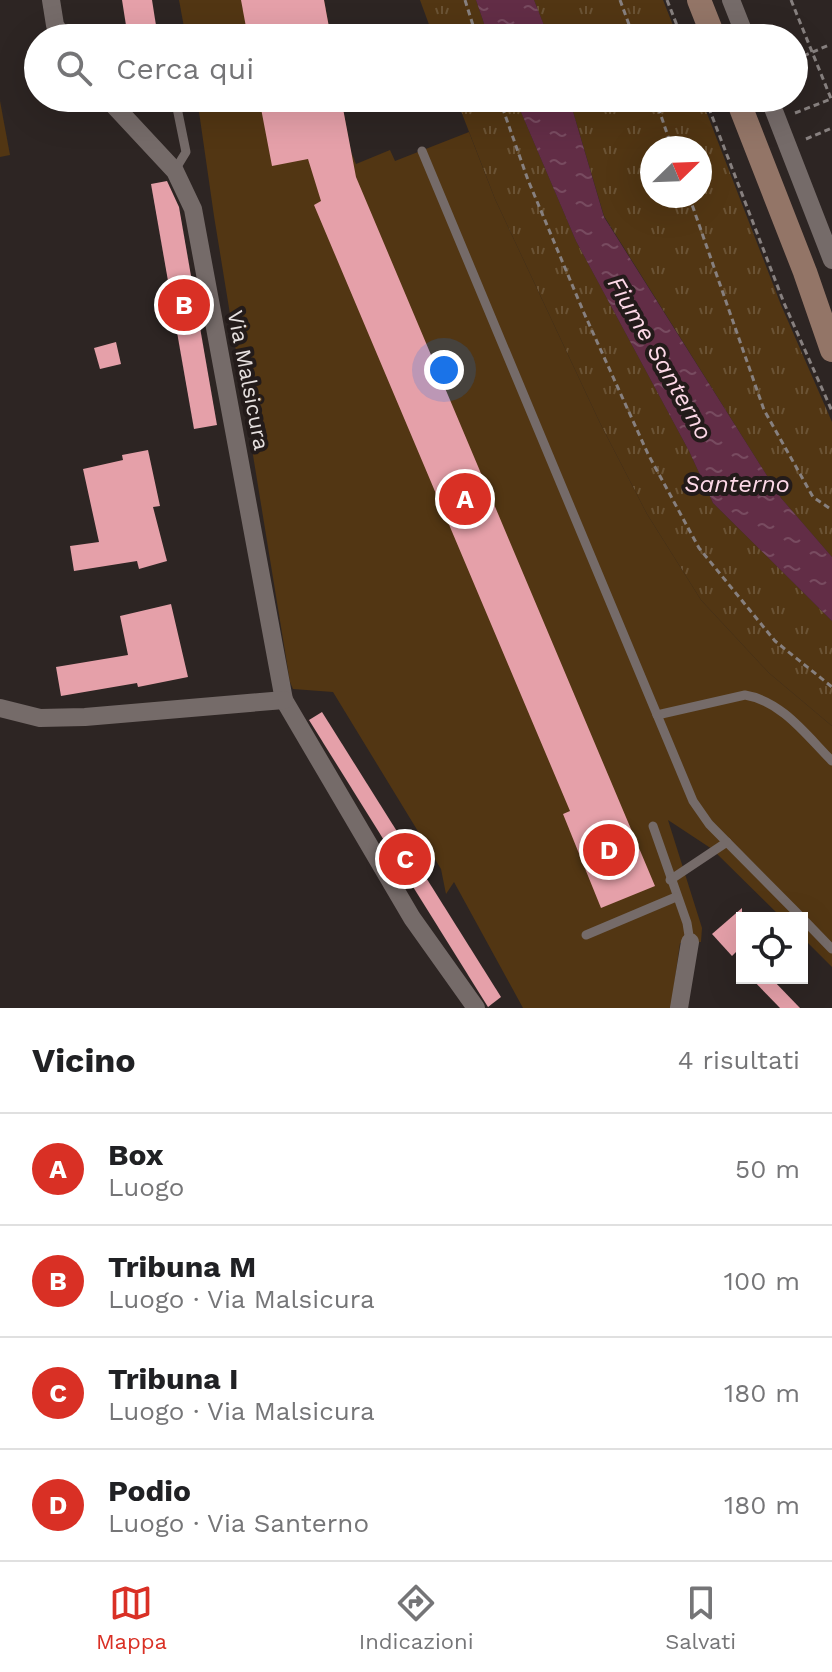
<!DOCTYPE html>
<html lang="it">
<meta charset="utf-8">
<style>
:root{--surface:#fff;--page:#f6f6f6;--text:#202124;--muted:#757577;--line:#e0e0e0;--accent:#d93025}
body{margin:0;font-family:"Work Sans",sans-serif;background:var(--page);color:var(--text)}
.controls{position:absolute;right:24px;bottom:24px;display:grid;overflow:hidden;border-radius:0px;box-shadow:0 8px 32px #0002}
.controls button{width:72px;height:72px;display:grid;place-items:center;padding:0;border:0;border-bottom:2px solid var(--line);background:var(--surface);color:var(--text);font:40px sans-serif}
.compass{position:absolute;left:640px;top:136px;width:72px;height:72px;border-radius:50%;background:var(--surface);box-shadow:0 8px 32px #0002;rotate:67deg}
.you{position:absolute;left:444px;top:370px;width:28px;height:28px;margin:-20px;border:6px solid #fff;border-radius:50%;background:#1a73e8;box-shadow:0 0 0 12px #1a73e833}
.badge{display:grid;place-items:center;width:52px;height:52px;border-radius:50%;background:var(--accent);color:#fff;font-size:26px;font-weight:700}
.pin{position:absolute;translate:-50% -50%;border:4px solid #fff;box-shadow:0 2px 8px #0006}
.list{margin:0;padding:0;list-style:none}
h2{display:flex;justify-content:space-between;align-items:center;height:104px;margin:0;padding:0 32px;font-size:34px}
h2 small{font-size:26px;font-weight:400;color:var(--muted)}
.list li{display:grid;grid-template-columns:52px 1fr auto;gap:24px;align-items:center;box-sizing:border-box;height:112px;padding:0 32px;border-top:2px solid var(--line)}
.list b{display:block;font-size:30px;white-space:nowrap}
.list p{margin:0;font-size:26px;white-space:nowrap;color:var(--muted)}
.list em{font-size:26px;font-style:normal;color:var(--muted)}
.icon{flex:none;width:44px;height:44px;fill:none;stroke:currentColor;stroke-width:2;stroke-linecap:round;stroke-linejoin:round}
.map{position:relative;flex:none;width:832px;height:1008px;overflow:hidden}
.search{position:absolute;background:var(--surface);box-shadow:0 8px 32px #0002;left:24px;right:24px;top:24px;height:88px;display:flex;align-items:center;gap:20px;box-sizing:border-box;padding:0 28px;border-radius:44px;color:var(--muted);font-size:30px}
.sheet{height:552px;background:var(--surface)}
nav{display:flex;justify-content:space-around;align-items:center;box-sizing:border-box;height:112px;border-top:2px solid var(--line);background:var(--surface);font-size:22px;color:var(--muted)}
nav a{display:grid;justify-items:center;gap:4px}
nav .on{color:var(--accent)}
.map>svg:first-child{display:block}
</style>
<div class="map">
<svg width="832" height="1008" viewBox="0 0 832 1008">
<defs>
<pattern id="park-tufts" width="24" height="20" patternUnits="userSpaceOnUse" patternTransform="scale(2)"><rect width="24" height="20" fill="#523613"/><path d="M3 7l-1-3M5 7V3M7 7l1-3M15 17l-1-3M17 17v-4M19 17l1-3" fill="none" stroke="#6b5335"/></pattern>
<pattern id="water-ripples" width="26" height="14" patternUnits="userSpaceOnUse" patternTransform="scale(2)"><rect width="26" height="14" fill="#622d46"/><path d="M2 4q2-2 4 0t4 0M15 11q2-2 4 0t4 0" fill="none" stroke="#784b60"/></pattern>
</defs>
<rect width="100%" height="100%" fill="#2d2523"/>
<g fill="url(#park-tufts)" fill-rule="evenodd">
<path d="M420 0H476L489 38H434Z"/>
<path d="M534 0H663L678 38H549Z"/>
<path d="M456 98H515L576 241 689 451 713 503 832 621V726L769 673 701 600 647 514 600 423 495 199Z"/>
<path d="M569 98H701L781 305 832 422V557L781 498 604 216ZM652 148H700V196H652Z"/>
</g>
<g fill="#523613">
<path d="M179 0H324L331 38H186Z"/>
<path d="M197 98H341L351 152 356 164 390 150 395 161 469 132 495 199 600 423 647 514 701 600 769 673 832 726V967L802 937V918H782L712 849 668 820 702 928 701 942 680 943 671 1008H523L454 882 446 894 441 869 333 692 293 689 290 682 214 216Z"/>
<path d="M0 101 10 155 0 157Z"/>
</g>
<g fill="url(#water-ripples)">
<path d="M476 0H534L549 38H489Z"/>
<path d="M515 98H569L604 217 781 498 832 557V621L713 503 689 451 576 241Z"/>
</g>
<g fill="#e5a0a9">
<path d="M122 0H152L158 38H128Z"/>
<path d="M241 0H324L331 38H248Z"/>
<path d="M259 98H341L356 177 655 886 601 908 563 814 570 811 314 205 321 201 308 159 272 166Z"/>
<path d="M167 181 179 207 217 425 194 429 151 184Z"/>
<path d="M116 342 121 364 100 369 94 348Z"/>
<path d="M148 450 160 506 153 507 167 561 139 569 137 561 74 571 70 546 99 542 83 469 123 460 122 455Z"/>
<path d="M171 604 188 677 138 687 137 683 61 696 56 667 128 655 120 616Z"/>
<path d="M322 712 501 997 488 1007 309 720Z"/>
<path d="M742 908V946L732 956 712 934Z"/>
<path d="M751 978H771L800 1008H780Z"/>
</g>
<g fill="none" stroke-linecap="round" stroke-linejoin="round">
<g stroke="#87807f" stroke-width="3" stroke-dasharray="6 4" stroke-linecap="butt">
<path d="M465 0 477 38"/>
<path d="M620 0 634 38"/>
<path d="M667 0 682 38"/>
<path d="M791 0 832 101"/>
<path d="M794 60 829 45"/>
<path d="M499 98 528 180 584 313 648 454 699 548 775 641 832 687"/>
<path d="M655 98 672 148"/>
<path d="M705 98 784 303 832 411"/>
<path d="M795 113 831 99"/>
<path d="M806 139 832 128"/>
<path d="M689 196 764 410 813 497 832 510"/>
</g>
<g stroke="#756b69" stroke-width="9">
<path d="M175 98 186 152 175 170"/>
<path d="M422 151 693 801 709 824 802 918"/>
<path d="M657 715 745 695C782 701 807 736 832 761"/>
<path d="M653 826 687 923 690 942"/>
<path d="M670 880 727 842"/>
<path d="M802 918 832 949"/>
<path d="M586 935 676 897"/>
</g>
<g stroke="#756b69" stroke-width="18">
<path d="M51 0 55 25 63 38"/>
<path d="M731 0 746 38"/>
<path d="M107 98 175 171 193 209 284 700 412 918 476 1008"/>
<path d="M769 98 832 260"/>
<path d="M0 708 40 718 85 717 284 700"/>
<path d="M679 1008 690 942"/>
</g>
<g stroke="#937567" stroke-width="24">
<path d="M699 0 714 38"/>
<path d="M737 98 805 272 832 350"/>
</g>
</g>
<g text-anchor="middle" stroke-width="8" stroke-linejoin="round" paint-order="stroke">
<g font-size="22" fill="#e6e0df" stroke="#231b1a">
<text transform="translate(249 380) rotate(79)" y="8">Via Malsicura</text>
</g>
<g font-size="24" font-style="italic" fill="#fdd8e7" stroke="#231b1a">
<text transform="translate(660 358) rotate(60)" y="8">Fiume Santerno</text>
<text x="737" y="492">Santerno</text>
</g>
</g>
</svg>
<div class="controls">
<button><svg class="icon" aria-label="locate" viewBox="0 0 24 24"><circle cx="12" cy="12" r="6"/><path d="M12 2v4M12 18v4M2 12h4M18 12h4"/></svg></button>
</div>
<svg class="compass" viewBox="-18 -18 36 36"><path d="M0-13l5 13h-10z" fill="#e53935"/><path d="M0 13l5-13h-10z" fill="#757577"/></svg>
<div class="you"></div>
<div class="pin badge" style="left:465px;top:499px">A</div>
<div class="pin badge" style="left:184px;top:305px">B</div>
<div class="pin badge" style="left:405px;top:859px">C</div>
<div class="pin badge" style="left:609px;top:850px">D</div>
<div class="search"><svg class="icon" aria-label="search" viewBox="0 0 24 24"><circle cx="10" cy="10" r="6"/><path d="M15 15l6 6"/></svg>Cerca qui</div>
</div>
<section class="sheet">
<h2>Vicino<small>4 risultati</small></h2>
<ul class="list">
<li><span class="badge">A</span><div><b>Box</b><p>Luogo</p></div><em>50 m</em></li>
<li><span class="badge">B</span><div><b>Tribuna M</b><p>Luogo · Via Malsicura</p></div><em>100 m</em></li>
<li><span class="badge">C</span><div><b>Tribuna I</b><p>Luogo · Via Malsicura</p></div><em>180 m</em></li>
<li><span class="badge">D</span><div><b>Podio</b><p>Luogo · Via Santerno</p></div><em>180 m</em></li>
</ul>
</section>
<nav>
<a class="on"><svg class="icon" aria-label="map" viewBox="0 0 24 24"><path d="M3 6l6-2 6 2 6-2v14l-6 2-6-2-6 2zM9 4v14M15 6v14"/></svg>Mappa</a>
<a><svg class="icon" aria-label="directions" viewBox="0 0 24 24"><path d="M12 3l9 9-9 9-9-9zM9 14v-3h6M13 9l2 2-2 2"/></svg>Indicazioni</a>
<a><svg class="icon" aria-label="saved" viewBox="0 0 24 24"><path d="M7 4h10v16l-5-4-5 4z"/></svg>Salvati</a>
</nav>
